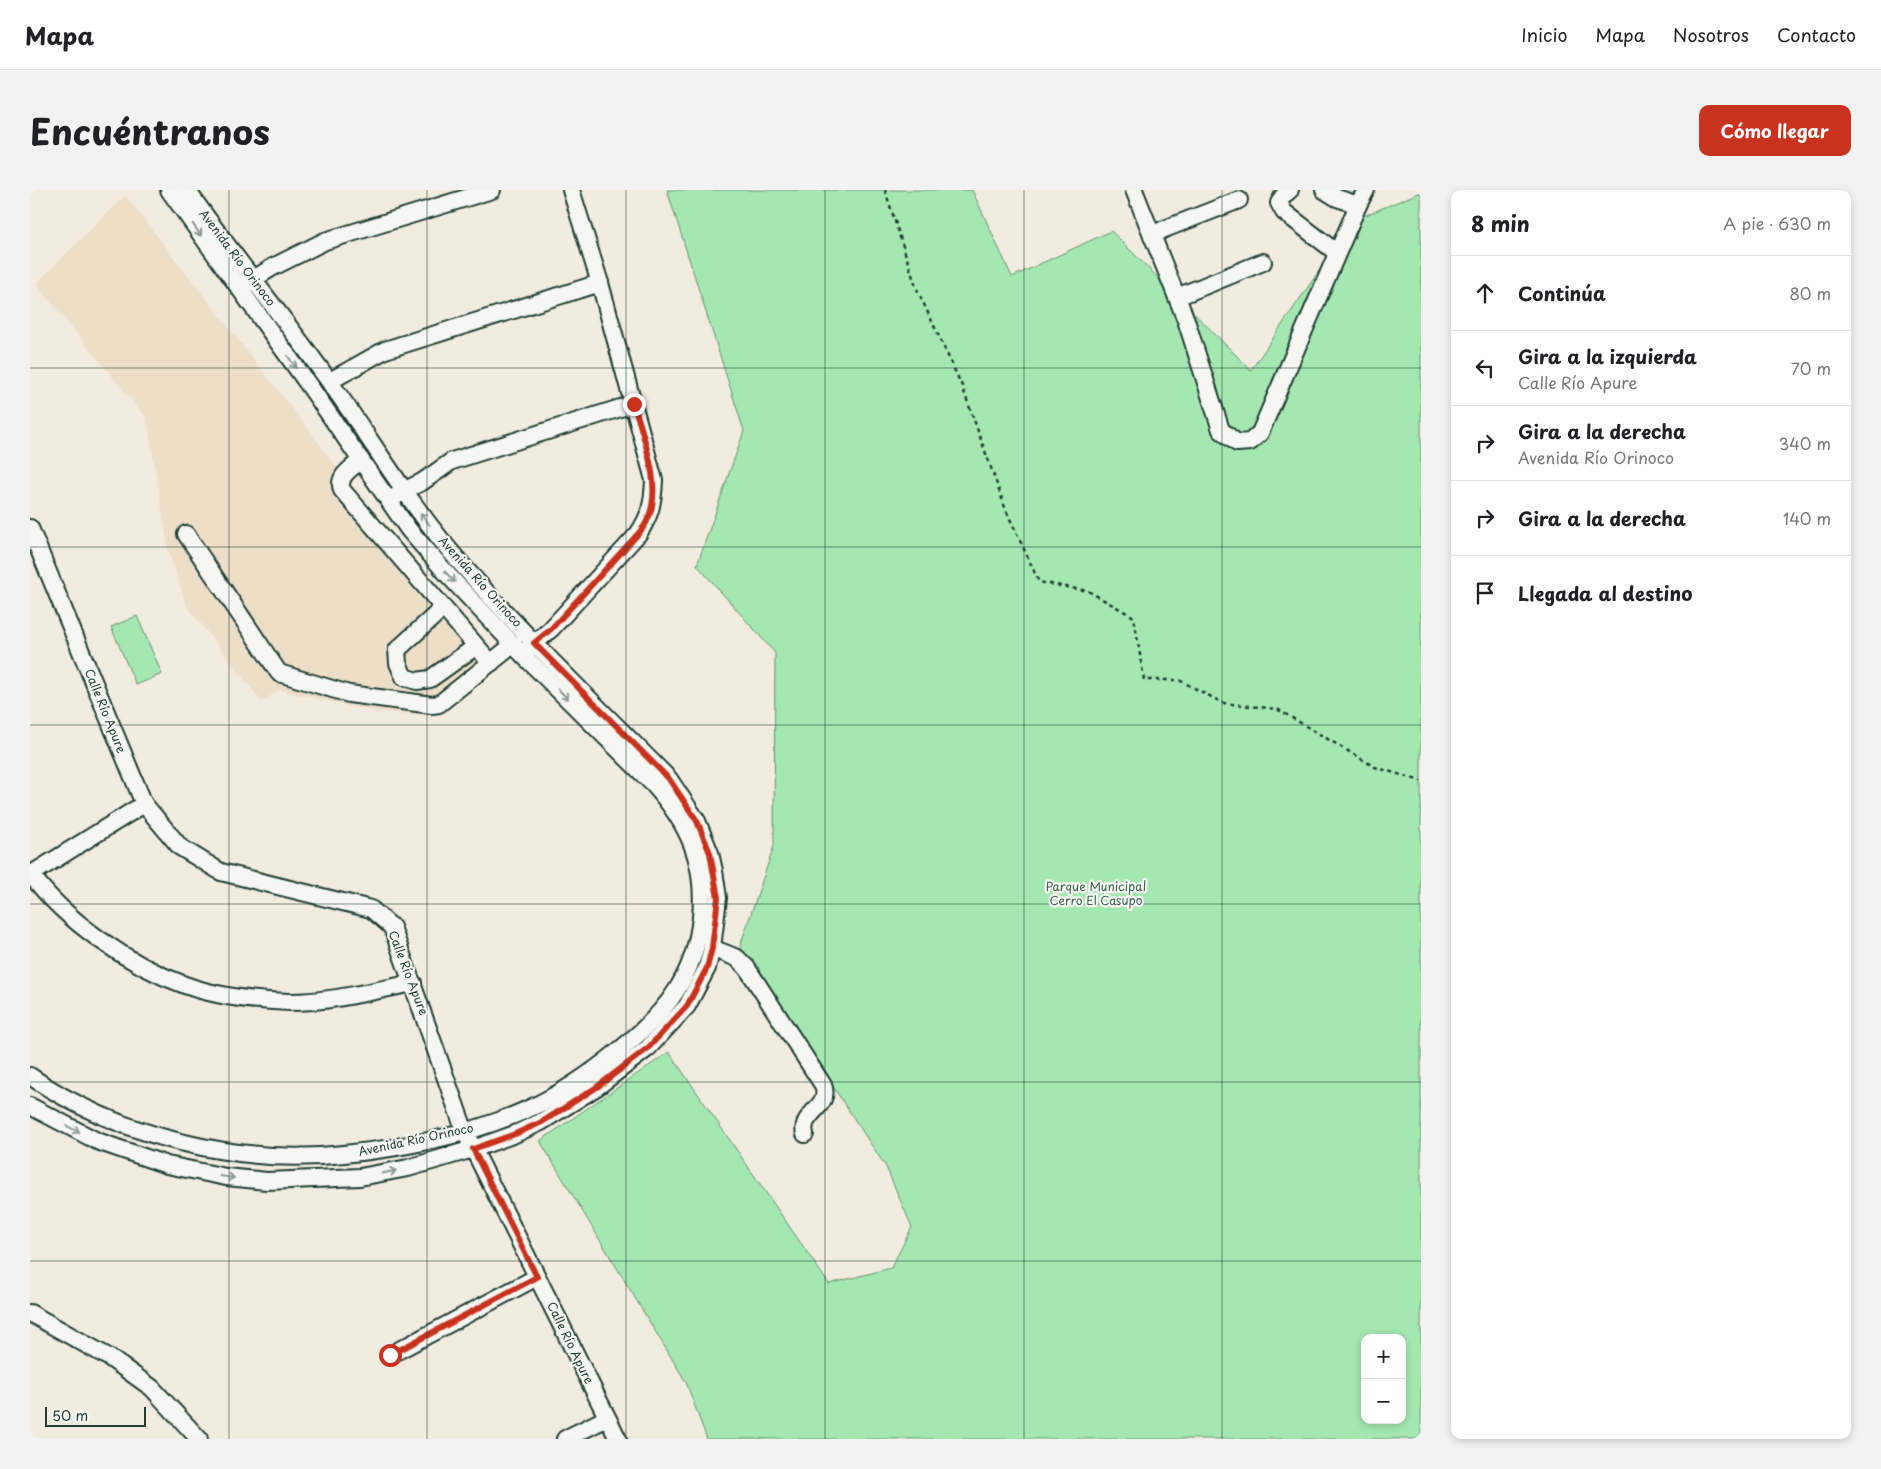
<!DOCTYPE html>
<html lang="es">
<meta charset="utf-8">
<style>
:root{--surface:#fff;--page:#f2f2f2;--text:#202124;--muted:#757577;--line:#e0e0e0;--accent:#c8321e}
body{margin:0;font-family:"Playpen Sans",sans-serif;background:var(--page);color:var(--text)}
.controls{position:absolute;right:15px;bottom:15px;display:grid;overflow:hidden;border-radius:10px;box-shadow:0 2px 8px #0003}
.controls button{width:45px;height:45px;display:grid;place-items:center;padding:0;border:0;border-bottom:1px solid var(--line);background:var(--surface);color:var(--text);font:25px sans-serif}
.scale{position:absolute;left:15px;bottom:12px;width:101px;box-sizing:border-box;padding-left:5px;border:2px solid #1f3d34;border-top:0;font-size:14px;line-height:18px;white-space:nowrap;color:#1f3d34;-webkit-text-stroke:4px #f6f6f2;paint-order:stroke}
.stop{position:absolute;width:15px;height:15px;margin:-11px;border:4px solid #c8321e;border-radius:50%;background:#fff}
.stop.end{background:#c8321e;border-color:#fff;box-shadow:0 1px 5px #0008}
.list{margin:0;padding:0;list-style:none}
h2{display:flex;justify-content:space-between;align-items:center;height:65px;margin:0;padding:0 20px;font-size:21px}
h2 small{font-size:16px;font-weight:400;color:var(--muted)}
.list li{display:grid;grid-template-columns:32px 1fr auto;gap:15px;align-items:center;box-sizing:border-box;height:75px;padding:0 20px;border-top:1px solid var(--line)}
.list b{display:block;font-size:19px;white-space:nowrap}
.list p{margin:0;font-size:16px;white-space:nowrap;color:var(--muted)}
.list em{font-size:16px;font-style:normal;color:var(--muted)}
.icon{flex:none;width:28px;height:28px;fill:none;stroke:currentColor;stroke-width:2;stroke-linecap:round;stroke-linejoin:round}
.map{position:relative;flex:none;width:1391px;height:1249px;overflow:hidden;border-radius:10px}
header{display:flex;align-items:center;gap:30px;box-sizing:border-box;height:70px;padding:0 25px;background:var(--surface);border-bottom:1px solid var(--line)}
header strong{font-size:24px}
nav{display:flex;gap:28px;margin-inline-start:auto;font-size:18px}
.intro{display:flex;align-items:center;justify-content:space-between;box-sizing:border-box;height:120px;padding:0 30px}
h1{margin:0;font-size:35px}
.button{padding:12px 22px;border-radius:10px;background:var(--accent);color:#fff;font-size:18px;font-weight:700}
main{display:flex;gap:30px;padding:0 30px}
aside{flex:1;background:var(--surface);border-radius:10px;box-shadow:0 2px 8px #0003}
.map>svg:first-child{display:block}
</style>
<header>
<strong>Mapa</strong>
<nav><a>Inicio</a><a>Mapa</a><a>Nosotros</a><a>Contacto</a></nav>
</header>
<div class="intro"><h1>Encuéntranos</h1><a class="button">Cómo llegar</a></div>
<main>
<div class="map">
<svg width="1391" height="1249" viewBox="0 0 1391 1249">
<rect width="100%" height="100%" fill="#f2ebdf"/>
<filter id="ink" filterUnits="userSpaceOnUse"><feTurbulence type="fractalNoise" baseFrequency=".02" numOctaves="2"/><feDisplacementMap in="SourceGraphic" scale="10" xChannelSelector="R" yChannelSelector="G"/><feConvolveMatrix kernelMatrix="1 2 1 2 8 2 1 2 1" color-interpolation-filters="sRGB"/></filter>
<g filter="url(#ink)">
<path fill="#eddec8" d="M95 5 279 240 368 361 466 471 404 525 345 522 250 500 232 512 157 416 139 363 117 229 6 94Z"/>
<g fill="#a4e7b1" stroke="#629272" fill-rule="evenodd">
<path d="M637 0H942L982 87 1081 41 1221 180 1324 30 1391 2V1249H677L656 1192 510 951 639 862 799 1094 861 1078 882 1037 856 977 710 756 744 656 745 463 667 375 714 241ZM1335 1148H1372V1230H1335Z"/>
<path d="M107 426 132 484 106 495 81 437Z"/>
</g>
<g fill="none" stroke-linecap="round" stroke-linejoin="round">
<defs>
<g id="minor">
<path d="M1104 0 1156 130 1191 240 1207 253 1220 252 1230 243 1328 15 1336 0"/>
<path d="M1260 0 1253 6 1249 13 1254 22 1307 63"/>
<path d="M1294 0 1307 8 1328 15"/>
<path d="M1122 47 1132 40 1209 10"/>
<path d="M214 95 243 77 295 51 462 0"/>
<path d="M1147 107 1233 72"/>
<path d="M300 191 355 160 570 93"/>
<path d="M331 270C321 279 307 286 312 300L461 473"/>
<path d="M365 307 373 301 392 292 422 271 603 214"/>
<path d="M0 338 114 614 150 657 191 682 341 719 362 737 435 942 588 1249"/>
<path d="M156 344 249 483 319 504 402 515 409 514 484 454"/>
<path d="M413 418 367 460 368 473 374 487 387 491 400 489 445 457"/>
<path d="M497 460 521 439 608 344C621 325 623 312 624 290L570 93 541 0"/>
<path d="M0 683C35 731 99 775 155 795 188 807 225 811 260 812 301 812 342 801 383 793"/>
<path d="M0 685 114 614"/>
<path d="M682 758 707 768 717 778 793 895C802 917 769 923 775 944"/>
<path d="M0 886C87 946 209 976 314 964 375 958 439 945 496 920 530 905 562 883 591 859 636 822 665 787 671 727 676 672 659 635 624 595L493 465 418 385 379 340 283 201 139 0"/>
<path d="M0 916 67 951 137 975 196 987 237 991 330 987 378 978 443 959 485 944 511 932 567 897 618 858 657 816 677 778 682 758 688 708 684 681 680 663 667 631 639 589C570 519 499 451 434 377 382 319 344 253 299 191 253 126 202 65 157 0"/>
<path d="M0 1123 80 1168 122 1198 169 1249"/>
<path d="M360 1165 507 1087"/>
<path d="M535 1249 577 1228"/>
</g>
</defs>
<use href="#minor" stroke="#1f3d34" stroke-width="20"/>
<path stroke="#1f3d34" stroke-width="2.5" stroke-dasharray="4 4" stroke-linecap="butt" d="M855 0 886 97 932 196 976 320 1009 392 1058 401 1104 427 1114 490H1149L1193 513 1247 519 1345 577 1391 591"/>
<use href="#minor" stroke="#f6f6f2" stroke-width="16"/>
</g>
<defs><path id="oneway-shaft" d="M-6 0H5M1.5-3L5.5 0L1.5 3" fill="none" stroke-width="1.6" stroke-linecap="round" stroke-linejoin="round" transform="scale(1.25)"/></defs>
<g stroke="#8a9a93">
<use href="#oneway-shaft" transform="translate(167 40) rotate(55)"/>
<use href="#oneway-shaft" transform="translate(262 172) rotate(55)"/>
<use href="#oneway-shaft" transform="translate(395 329) rotate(-128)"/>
<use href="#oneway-shaft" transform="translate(420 387) rotate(47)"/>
<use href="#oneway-shaft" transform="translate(533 504) rotate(45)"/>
<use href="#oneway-shaft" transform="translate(43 939) rotate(27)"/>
<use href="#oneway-shaft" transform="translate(359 982) rotate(-11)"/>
<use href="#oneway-shaft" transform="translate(197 987) rotate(8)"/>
</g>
</g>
<g fill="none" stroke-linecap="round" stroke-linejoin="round" filter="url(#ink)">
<path stroke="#c8321e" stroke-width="6" d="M360 1165 507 1087 443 959 485 944 512 932 567 897 618 858 657 816 677 778 682 758 688 708 680 663 667 631 639 589 504 453 521 439 608 344C611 340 615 336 617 331 634 297 613 248 604 214"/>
</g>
<path fill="none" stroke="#1f3d34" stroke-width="1" stroke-opacity="0.55" d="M199 0V1249M397 0V1249M596 0V1249M795 0V1249M994 0V1249M1192 0V1249M0 178H1391M0 357H1391M0 535H1391M0 714H1391M0 892H1391M0 1071H1391"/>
<g text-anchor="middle" stroke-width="4.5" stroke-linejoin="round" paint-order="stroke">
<g font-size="12" fill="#1f3d34" stroke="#f6f6f2">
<text transform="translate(207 68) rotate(53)" y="4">Avenida Río Orinoco</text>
<text transform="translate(450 392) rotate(48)" y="4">Avenida Río Orinoco</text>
<text transform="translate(75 521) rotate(68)" y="4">Calle Río Apure</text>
<text transform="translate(378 783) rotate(69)" y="4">Calle Río Apure</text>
<text transform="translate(386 950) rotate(-12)" y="4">Avenida Río Orinoco</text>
<text transform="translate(540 1153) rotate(64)" y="4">Calle Río Apure</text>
</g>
<g font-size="12" fill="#3a5f4d" stroke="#f6f6f2">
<text x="1066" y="701">Parque Municipal<tspan x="1066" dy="14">Cerro El Casupo</tspan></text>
</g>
</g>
</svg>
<div class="controls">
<button>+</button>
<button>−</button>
</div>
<div class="scale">50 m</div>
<div class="stop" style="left:360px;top:1165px"></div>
<div class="stop end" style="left:604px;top:214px"></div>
</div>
<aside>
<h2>8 min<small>A pie · 630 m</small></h2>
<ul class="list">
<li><svg class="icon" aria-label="ahead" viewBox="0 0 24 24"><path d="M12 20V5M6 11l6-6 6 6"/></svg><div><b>Continúa</b></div><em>80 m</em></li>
<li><svg class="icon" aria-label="left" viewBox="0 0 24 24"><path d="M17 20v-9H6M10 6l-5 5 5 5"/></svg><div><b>Gira a la izquierda</b><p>Calle Río Apure</p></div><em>70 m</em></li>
<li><svg class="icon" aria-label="right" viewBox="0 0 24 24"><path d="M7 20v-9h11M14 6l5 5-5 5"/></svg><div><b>Gira a la derecha</b><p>Avenida Río Orinoco</p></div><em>340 m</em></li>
<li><svg class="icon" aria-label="right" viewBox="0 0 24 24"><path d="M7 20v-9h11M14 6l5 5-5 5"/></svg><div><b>Gira a la derecha</b></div><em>140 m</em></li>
<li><svg class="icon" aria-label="arrive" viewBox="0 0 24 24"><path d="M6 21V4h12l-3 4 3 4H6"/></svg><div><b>Llegada al destino</b></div></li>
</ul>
</aside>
</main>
